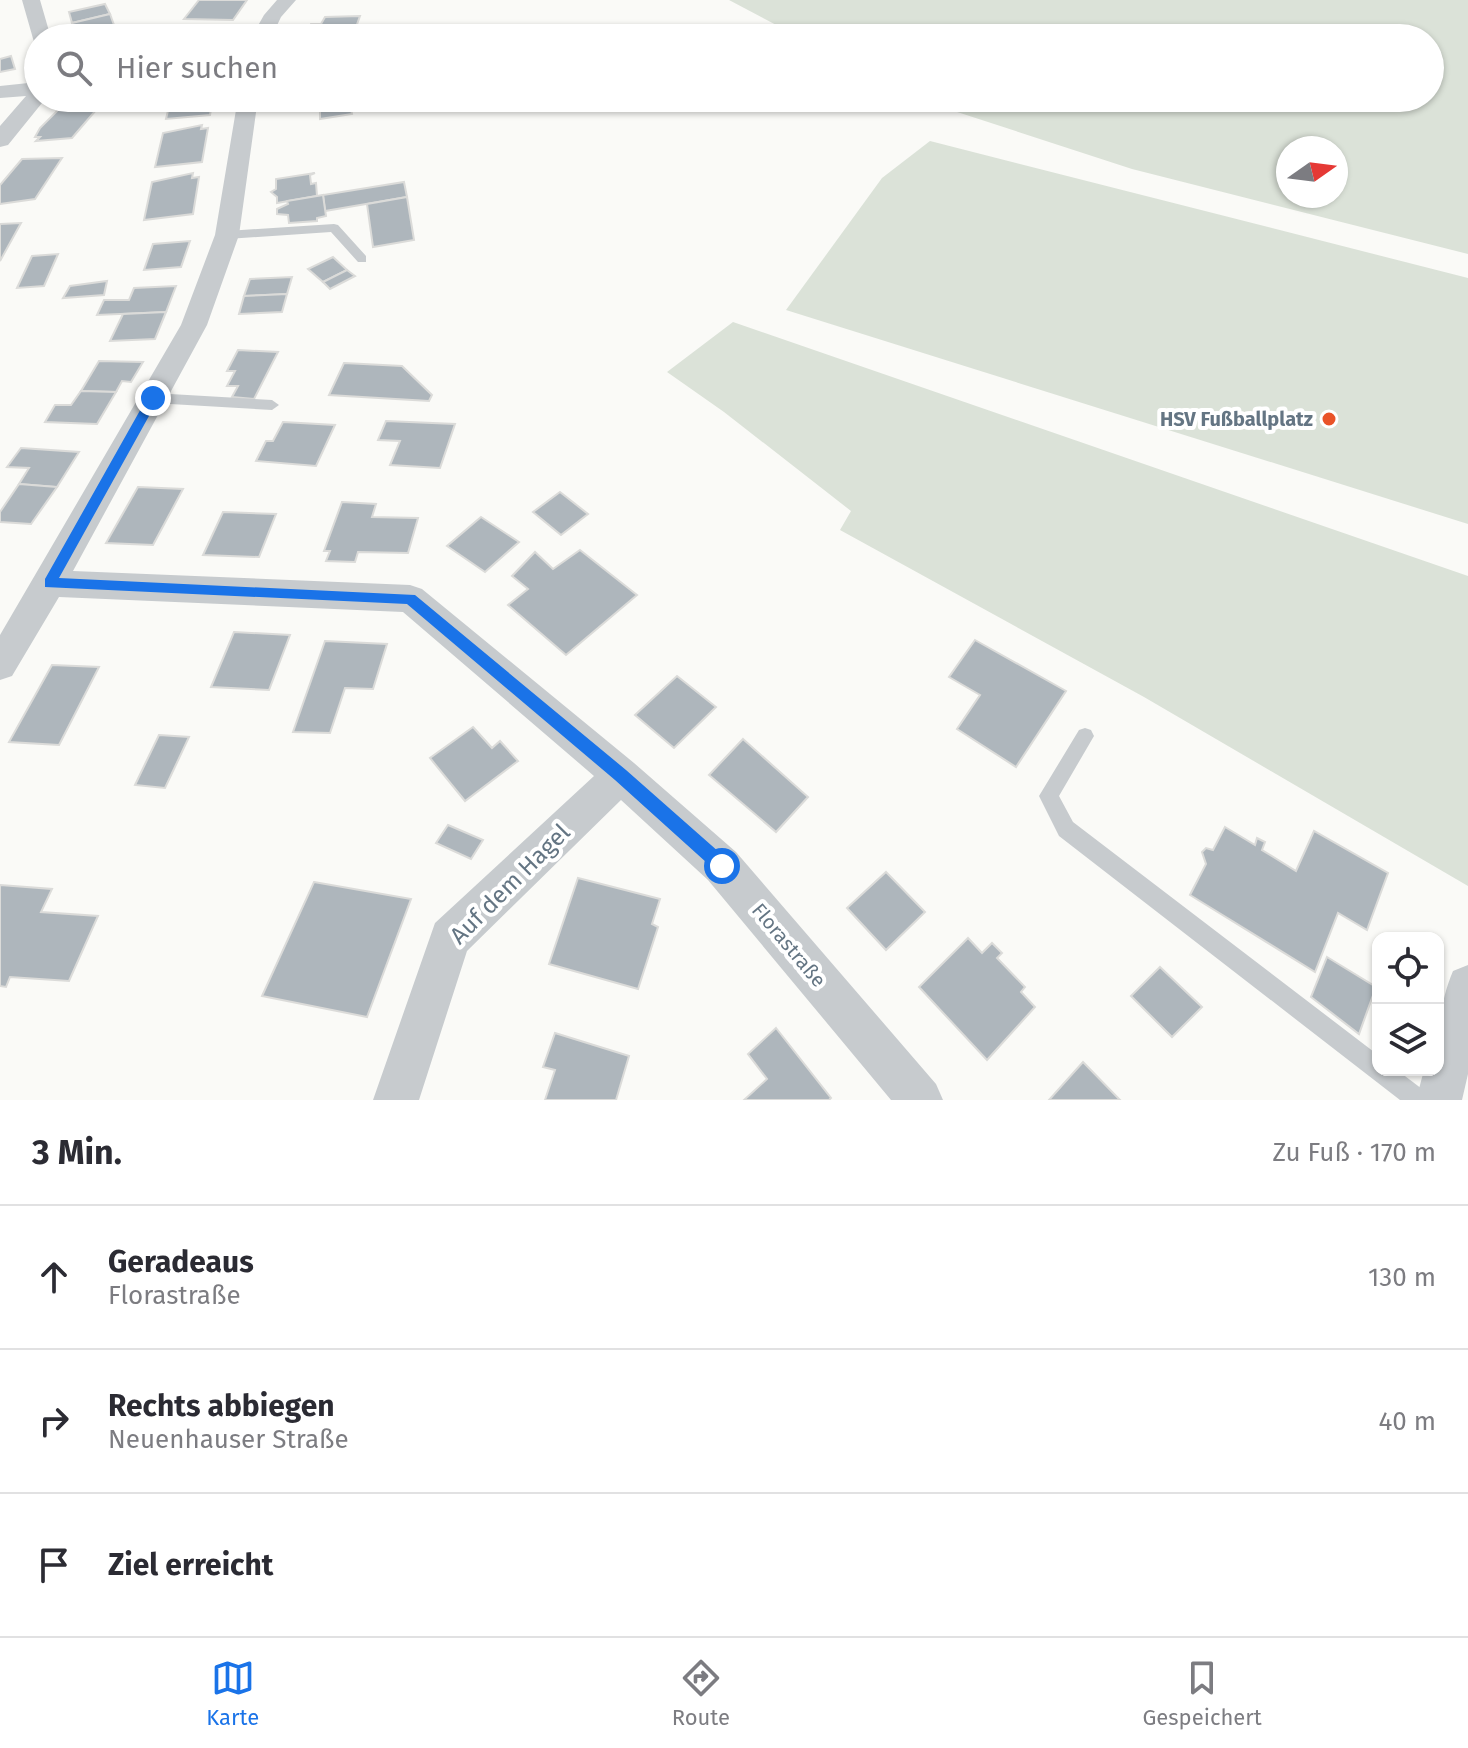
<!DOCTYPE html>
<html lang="de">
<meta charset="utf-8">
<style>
:root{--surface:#fff;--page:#f7f7f7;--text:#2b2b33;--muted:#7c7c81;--line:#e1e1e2;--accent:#1a73e8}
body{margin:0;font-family:"Fira Sans",sans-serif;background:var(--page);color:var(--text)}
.controls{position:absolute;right:24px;bottom:24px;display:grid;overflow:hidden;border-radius:16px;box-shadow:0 2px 6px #0004}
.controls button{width:72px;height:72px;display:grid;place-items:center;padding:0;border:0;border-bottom:2px solid var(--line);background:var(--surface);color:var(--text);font:40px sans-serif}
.compass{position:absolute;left:1276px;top:136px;width:72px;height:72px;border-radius:50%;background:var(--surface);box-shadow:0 2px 6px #0004;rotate:76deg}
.stop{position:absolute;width:24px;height:24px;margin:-18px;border:6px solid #1a73e8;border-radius:50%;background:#fff}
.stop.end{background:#1a73e8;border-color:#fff;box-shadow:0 2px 8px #0008}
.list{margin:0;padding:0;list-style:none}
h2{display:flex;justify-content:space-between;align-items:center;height:104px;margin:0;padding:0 32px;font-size:34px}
h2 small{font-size:26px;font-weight:400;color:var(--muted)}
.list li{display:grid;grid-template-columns:52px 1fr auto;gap:24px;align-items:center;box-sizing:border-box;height:144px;padding:0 32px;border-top:2px solid var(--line)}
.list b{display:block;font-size:30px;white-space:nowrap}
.list p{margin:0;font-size:26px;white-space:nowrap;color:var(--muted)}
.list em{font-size:26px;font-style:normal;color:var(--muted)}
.icon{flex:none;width:44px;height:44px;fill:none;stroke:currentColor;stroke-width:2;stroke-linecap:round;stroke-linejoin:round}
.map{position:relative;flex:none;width:1468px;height:1100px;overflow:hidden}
.search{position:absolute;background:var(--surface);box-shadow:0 2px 6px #0004;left:24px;right:24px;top:24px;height:88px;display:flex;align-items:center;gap:20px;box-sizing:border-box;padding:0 28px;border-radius:44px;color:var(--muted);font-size:30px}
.sheet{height:536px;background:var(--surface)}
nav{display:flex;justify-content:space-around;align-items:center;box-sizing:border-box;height:112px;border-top:2px solid var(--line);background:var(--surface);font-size:22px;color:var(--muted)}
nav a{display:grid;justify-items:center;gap:4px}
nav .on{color:var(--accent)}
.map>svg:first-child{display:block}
</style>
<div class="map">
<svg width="1468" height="1100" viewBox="0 0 1468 1100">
<rect width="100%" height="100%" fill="#fafaf7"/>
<g fill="#dbe2d8" fill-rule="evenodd">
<path d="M729 0H1468V254L1132 169 914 98H1430V38H801ZM1288 148H1336V196H1288Z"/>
<path d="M930 141 1468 278V524L786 310 882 178Z"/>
<path d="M733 322 1468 576V886L1144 697 840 530 851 511 724 412 667 372Z"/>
</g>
<g fill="#aeb6bc" stroke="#dbdbd9" stroke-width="2">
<path d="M199 0H247L233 20 184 19Z"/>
<path d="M105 4 110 14 72 23 69 12Z"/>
<path d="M110 14 114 25 76 34 72 23Z"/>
<path d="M360 16 355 30 334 31 332 37 306 38 311 24H321L325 17Z"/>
<path d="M11 56 15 69 0 72V59Z"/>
<path d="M171 98H213L210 115 166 119Z"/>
<path d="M299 98H335L336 107 299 111Z"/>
<path d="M67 101 103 102 72 138 36 141 40 137H35L40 128Z"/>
<path d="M350 104 352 114 320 119V109Z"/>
<path d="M202 125 201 129 208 128 202 162 155 167 163 133Z"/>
<path d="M62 158 35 199 0 204V185L22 159Z"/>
<path d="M193 173 192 178 199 177 193 214 144 220 152 182Z"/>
<path d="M315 173 310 175 311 184 316 183 317 196 277 203V197L271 192 276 189V179Z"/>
<path d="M404 182 407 197 325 211 323 195Z"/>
<path d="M323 195 326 216 317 218V221L289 223 288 215 277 214V209L288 204 287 201Z"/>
<path d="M407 197 414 240 373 247 367 204Z"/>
<path d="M21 223 0 261V224Z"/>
<path d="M190 241 181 267 144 270 153 244Z"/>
<path d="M58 254 44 286 17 288 32 256Z"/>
<path d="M333 257 347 270 323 282 308 269Z"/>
<path d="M347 270 355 276 330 289 323 282Z"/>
<path d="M292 277 287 294 244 296 250 279Z"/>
<path d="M107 281 104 295 63 298 70 286Z"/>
<path d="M176 286 166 312 97 315 104 300H129L134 288Z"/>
<path d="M287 294 282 312 239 314 244 296Z"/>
<path d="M166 312 155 339 110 341 123 314Z"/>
<path d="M238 350 278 352 254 399 232 397 238 386H227L235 371H227Z"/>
<path d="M99 361 143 362 131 382 122 381 116 392 81 391Z"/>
<path d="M344 363 402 366 432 395 429 401 329 395Z"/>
<path d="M81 391 116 392 97 424 45 422 55 405H71Z"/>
<path d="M386 421 455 424 440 468 390 465 400 441 378 440Z"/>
<path d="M283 422 335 425 316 466 256 461 266 441H273Z"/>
<path d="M21 448 79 452 57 487 19 484 29 468 7 467Z"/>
<path d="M19 484 57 487 31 524 0 522V512Z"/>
<path d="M138 487 183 489 153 545 106 543Z"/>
<path d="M560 492 588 514 561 535 533 512Z"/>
<path d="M342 502 376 504 372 517 418 518 408 553 358 552 355 562 326 561 330 551H324Z"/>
<path d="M223 512 276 514 259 557 203 555Z"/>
<path d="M481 517 519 542 485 572 447 546Z"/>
<path d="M580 550 637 595 566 655 508 605 528 589 512 576 535 552 553 569Z"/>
<path d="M234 632 290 635 269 690 211 687Z"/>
<path d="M975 640 1066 691 1016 767 957 729 980 695 949 677Z"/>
<path d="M325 641 387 644 373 689 345 688 330 733 293 732Z"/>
<path d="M52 665 99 667 59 745 9 742Z"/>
<path d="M677 676 716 707 674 748 635 715Z"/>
<path d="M473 727 492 748 500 741 518 761 465 801 430 758Z"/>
<path d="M159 735 189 737 165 788 135 785Z"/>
<path d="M743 739 808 797 776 832 709 775Z"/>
<path d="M448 825 483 840 471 859 436 843Z"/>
<path d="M1225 827 1255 845 1257 838 1265 842 1262 850 1296 871 1314 831 1388 873 1367 930 1338 913 1315 972 1190 895 1206 864 1202 852 1206 848 1213 850Z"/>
<path d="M886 872 925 912 886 950 847 908Z"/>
<path d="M578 878 660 899 652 924 658 927 638 989 549 964Z"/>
<path d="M314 882 411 899 367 1017 262 996Z"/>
<path d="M0 885 52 889 41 912 98 916 69 981 10 977 6 987 0 986Z"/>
<path d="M968 938 982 953 992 943 1002 953 997 958 1025 987 1021 992 1035 1007 987 1060 919 987Z"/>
<path d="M1327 957 1376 987 1359 1034 1311 997Z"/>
<path d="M1160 967 1202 1007 1172 1037 1131 996Z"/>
<path d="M776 1028 831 1098 829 1100H744L767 1079 748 1054Z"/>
<path d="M555 1033 629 1056 616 1100H545L555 1070 543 1067Z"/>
<path d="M1083 1062 1120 1100H1049Z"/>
</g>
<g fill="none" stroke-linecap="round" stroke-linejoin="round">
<g fill="#c7cbce" fill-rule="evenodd">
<path d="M334 224 338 225 366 256V262H358L331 232 227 239 221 235 227 231Z"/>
<path d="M153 393 272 400 279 405 272 410 153 403 146 398Z"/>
<path d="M1085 728 1091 730 1094 736 1059 796 1073 822 1378 1055V1070H1397L1426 1092 1429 1100H1400L1059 836 1039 796 1079 730Z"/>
</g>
<g fill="#c7cbce" fill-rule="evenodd">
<path d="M22 0H40L51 38H38V43L34 42Z"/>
<path d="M277 0H296L281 17 271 38H251L264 15Z"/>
<path d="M38 82V98H46L8 145 0 147V126L26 96 0 98V86Z"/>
<path d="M238 98H258L239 235 207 325 73 571 410 585 422 589 634 763 736 852 936 1084 943 1100H891L708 880 621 800 467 951 419 1100H373L435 923 594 776 403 612 59 597 12 676 0 680V635L181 325 215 235Z"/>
<path d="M1468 965V1074L1462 1100H1416L1424 1070H1438C1438 1034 1439 1004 1453 971Z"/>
</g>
</g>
<path fill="#1a73e8" d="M153 394 159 398 59 578 415 595 626 770 728 860V872H717L615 780 407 604 45 587V579L147 398Z"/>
<circle fill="#e95328" stroke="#fff" stroke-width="3" cx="1329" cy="419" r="8"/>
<g text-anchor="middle" stroke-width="8" stroke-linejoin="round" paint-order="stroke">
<g font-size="20" font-weight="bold" fill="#647583" stroke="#fff" text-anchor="end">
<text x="1313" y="426">HSV Fußballplatz</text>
</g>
<g font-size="20" fill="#647583" stroke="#fff">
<text transform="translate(789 945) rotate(50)" y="7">Florastraße</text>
</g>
<g font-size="24" fill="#647583" stroke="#fff">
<text transform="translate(510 884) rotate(-45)" y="8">Auf dem Hagel</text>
</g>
</g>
</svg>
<div class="controls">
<button><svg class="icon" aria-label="locate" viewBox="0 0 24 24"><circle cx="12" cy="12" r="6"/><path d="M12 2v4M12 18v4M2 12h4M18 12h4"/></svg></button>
<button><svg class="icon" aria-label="layers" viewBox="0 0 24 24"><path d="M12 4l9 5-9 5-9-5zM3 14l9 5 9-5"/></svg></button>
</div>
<svg class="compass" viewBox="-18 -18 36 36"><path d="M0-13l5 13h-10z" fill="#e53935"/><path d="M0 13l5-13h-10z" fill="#7c7c81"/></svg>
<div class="stop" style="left:722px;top:866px"></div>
<div class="stop end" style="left:153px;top:398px"></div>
<div class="search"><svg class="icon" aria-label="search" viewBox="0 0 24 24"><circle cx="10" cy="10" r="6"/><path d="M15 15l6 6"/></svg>Hier suchen</div>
</div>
<section class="sheet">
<h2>3 Min.<small>Zu Fuß · 170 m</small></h2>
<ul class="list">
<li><svg class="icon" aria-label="ahead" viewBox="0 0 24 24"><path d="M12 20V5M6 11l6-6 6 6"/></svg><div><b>Geradeaus</b><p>Florastraße</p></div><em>130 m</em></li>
<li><svg class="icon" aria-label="right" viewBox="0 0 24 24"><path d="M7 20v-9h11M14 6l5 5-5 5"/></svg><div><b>Rechts abbiegen</b><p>Neuenhauser Straße</p></div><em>40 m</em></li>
<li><svg class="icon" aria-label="arrive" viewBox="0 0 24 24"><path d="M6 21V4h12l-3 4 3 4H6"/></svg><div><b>Ziel erreicht</b></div></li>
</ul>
</section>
<nav>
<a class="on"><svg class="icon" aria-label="map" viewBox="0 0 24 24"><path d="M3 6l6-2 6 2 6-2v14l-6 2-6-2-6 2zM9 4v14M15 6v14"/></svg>Karte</a>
<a><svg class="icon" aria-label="directions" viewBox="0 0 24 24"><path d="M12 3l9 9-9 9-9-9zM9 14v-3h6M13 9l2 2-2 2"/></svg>Route</a>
<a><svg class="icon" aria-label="saved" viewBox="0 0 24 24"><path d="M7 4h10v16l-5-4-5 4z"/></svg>Gespeichert</a>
</nav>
